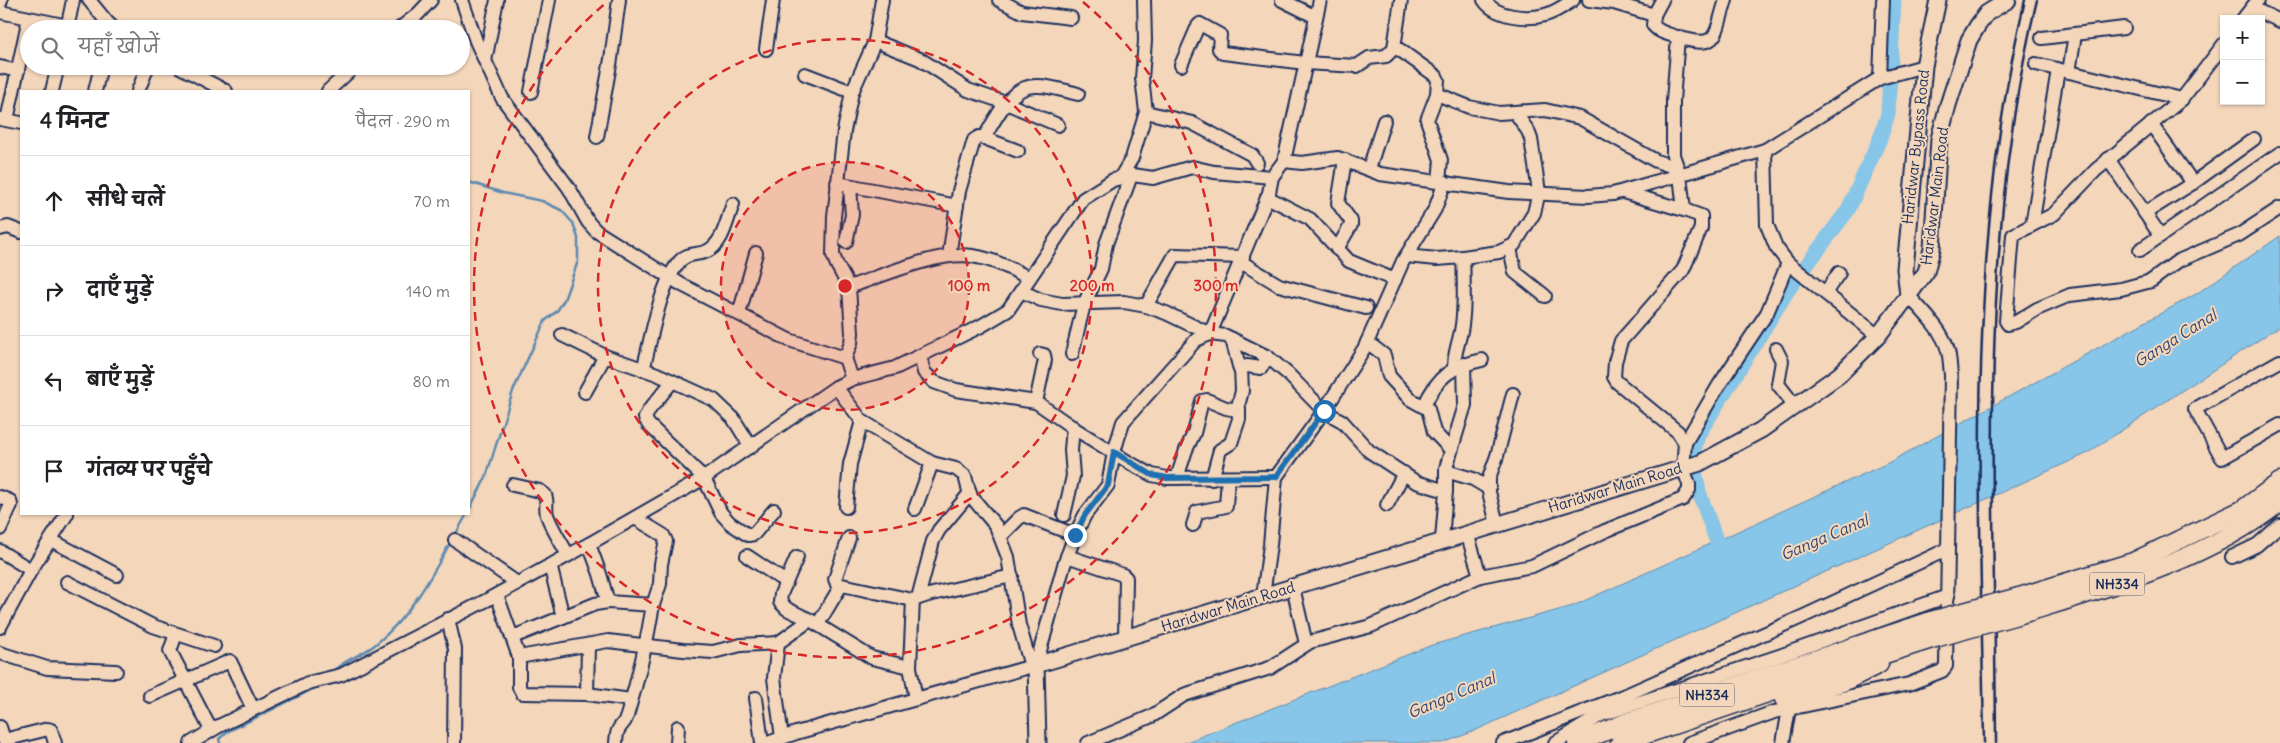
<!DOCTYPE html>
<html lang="hi">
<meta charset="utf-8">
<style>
:root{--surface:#fff;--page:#f2f2f2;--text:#202124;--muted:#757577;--line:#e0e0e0}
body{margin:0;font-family:Delius,"Playpen Sans Deva",sans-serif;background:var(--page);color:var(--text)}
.controls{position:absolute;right:15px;top:15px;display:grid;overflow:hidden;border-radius:0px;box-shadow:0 1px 4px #0004}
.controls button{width:45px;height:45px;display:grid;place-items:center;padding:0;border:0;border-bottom:1px solid var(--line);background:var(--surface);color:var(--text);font:25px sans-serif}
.stop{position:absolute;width:15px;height:15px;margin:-11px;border:4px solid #1f6fb2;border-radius:50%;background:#fff}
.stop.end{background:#1f6fb2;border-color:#fff;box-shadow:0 1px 5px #0008}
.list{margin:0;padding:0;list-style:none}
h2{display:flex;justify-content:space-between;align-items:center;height:65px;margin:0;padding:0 20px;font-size:21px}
h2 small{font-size:16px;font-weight:400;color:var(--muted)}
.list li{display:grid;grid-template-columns:32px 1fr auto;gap:15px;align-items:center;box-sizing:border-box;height:90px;padding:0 20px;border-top:1px solid var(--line)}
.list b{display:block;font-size:19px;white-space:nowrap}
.list em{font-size:16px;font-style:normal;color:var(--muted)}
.icon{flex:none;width:28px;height:28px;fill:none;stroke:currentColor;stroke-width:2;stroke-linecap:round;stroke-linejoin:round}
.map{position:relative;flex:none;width:2280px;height:743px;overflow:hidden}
.search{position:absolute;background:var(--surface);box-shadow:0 1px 4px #0004;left:20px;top:20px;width:450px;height:55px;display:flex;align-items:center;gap:12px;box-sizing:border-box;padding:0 18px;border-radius:28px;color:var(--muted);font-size:19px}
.panel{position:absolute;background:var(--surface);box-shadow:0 1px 4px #0004;left:20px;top:90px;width:450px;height:425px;border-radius:0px}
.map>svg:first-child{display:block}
</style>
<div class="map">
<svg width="2280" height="743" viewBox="0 0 2280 743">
<rect width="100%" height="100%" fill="#f4d6ba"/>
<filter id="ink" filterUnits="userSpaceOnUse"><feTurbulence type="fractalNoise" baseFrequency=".02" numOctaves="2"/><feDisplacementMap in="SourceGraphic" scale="10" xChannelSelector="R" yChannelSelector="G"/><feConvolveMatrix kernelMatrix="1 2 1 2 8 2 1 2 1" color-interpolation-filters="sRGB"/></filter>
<g filter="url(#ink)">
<path fill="#87c6e8" stroke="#5c8ab1" d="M2280 236V326L2086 454 1472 732 1443 743H1184L1432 645 1573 606 1888 463 2196 294Z"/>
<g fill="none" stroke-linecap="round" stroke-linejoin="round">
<g stroke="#5c8ab1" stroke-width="2.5">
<path d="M469 182 503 193 542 201 561 210 573 223 578 238V261L564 300 557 311 545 321 513 391 486 477 469 510"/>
<path d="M454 537 467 514"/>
<path d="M333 671C345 659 363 655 376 644 409 617 431 578 451 541"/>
<path d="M220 743 219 739 227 732 319 686"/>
</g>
<path stroke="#87c6e8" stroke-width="15" d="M1723 559 1699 492 1692 457 1698 435 1788 290 1848 210 1879 141 1888 114 1894 0"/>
<defs>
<g id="minor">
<path d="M89 0 107 22 114 29"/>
<path d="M462 0 476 41 502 98 569 188 588 222 596 231 682 285 789 340 845 358 852 379"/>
<path d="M999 0 1022 12 1071 18"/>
<path d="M1282 0 1316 17"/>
<path d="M1484 0C1495 17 1527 20 1545 15 1556 12 1564 6 1573 0"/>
<path d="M1589 0 1614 3 1654 15 1653 25C1659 33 1669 34 1677 37 1720 50 1714 36 1726 0"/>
<path d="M0 3 1 0"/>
<path d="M2252 8 2280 21"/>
<path d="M0 12 68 26"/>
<path d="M1654 15 1662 0"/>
<path d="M2243 19 2258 0"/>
<path d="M67 29 73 0"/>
<path d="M399 29 418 14 431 0"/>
<path d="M1678 37 1673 101V155L1680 175 1684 210 1701 216V228L1683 270 1621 341 1615 362 1614 377 1617 382 1678 432 1685 443"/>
<path d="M2042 38 2124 28"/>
<path d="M875 41 920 59 968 90 1006 103 1058 125"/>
<path d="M2224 44 2182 99 2096 170 2054 214 2013 235 2006 321 2008 324 2016 322 2037 309 2070 295 2121 289 2151 281 2178 261 2239 235 2280 208"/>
<path d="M1394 48 1400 50 1436 76 1438 80 1437 94 1469 107 1499 113 1545 110 1580 118 1656 161 1677 168"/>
<path d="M766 49 773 0"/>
<path d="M485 61 497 0"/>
<path d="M2036 64 2182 99"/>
<path d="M1181 65 1198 26 1200 24 1220 35 1219 49 1223 53 1305 63 1357 66 1369 58 1386 56 1394 48 1401 0"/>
<path d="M178 66 226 91"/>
<path d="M0 67 18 71"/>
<path d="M2069 72 2075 34"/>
<path d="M805 74 852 92"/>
<path d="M1880 78 1883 0"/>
<path d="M52 91 58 66"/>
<path d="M95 91 101 66"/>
<path d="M138 91 148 66"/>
<path d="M328 91 355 66"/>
<path d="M531 92 549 0"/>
<path d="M1437 94 1427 120 1441 160 1439 181"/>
<path d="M1146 112 1192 123 1252 155 1257 163"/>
<path d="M0 119 21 123"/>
<path d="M7 120 29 18"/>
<path d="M2151 124 2193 183"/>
<path d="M597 137 611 59 619 0"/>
<path d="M984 138 1018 151"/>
<path d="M1765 150 1767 225 1776 247 1788 263 1878 336"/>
<path d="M2108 159 2160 235"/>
<path d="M1284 161 1302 163 1338 158 1380 174 1509 192 1588 196 1613 194 1765 150 1880 78 1924 66"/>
<path d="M1369 169 1384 121"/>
<path d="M1120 178 1132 158 1146 112 1142 78 1145 41 1144 0"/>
<path d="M837 183 957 206"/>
<path d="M1623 192 1684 210"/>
<path d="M1267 197 1310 219 1349 261 1395 280"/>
<path d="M2145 213 2193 183 2254 139"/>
<path d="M2032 225 2058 70"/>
<path d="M0 229 8 227 21 232"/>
<path d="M846 242 852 215 850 186"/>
<path d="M1510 248 1515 272 1545 296"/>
<path d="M1337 249 1351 225V221L1338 203 1345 160"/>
<path d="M2140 250 2280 153"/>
<path d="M949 256 959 191 974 140 979 137 984 138C995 120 1010 86 1035 86 1049 85 1065 91 1078 94"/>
<path d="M1406 256 1437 259 1463 257 1499 252 1514 245 1534 213 1539 192 1531 139 1528 131 1515 112"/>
<path d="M1241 262 1279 285 1366 308"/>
<path d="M849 287C882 276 938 251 972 256 993 259 1010 268 1029 278"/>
<path d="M1021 291 1041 300 1062 304 1124 302 1146 306 1166 313 1210 334 1226 336 1268 357 1288 374 1324 411 1342 421 1369 451 1416 482 1446 491 1442 540"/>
<path d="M1825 293 1839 273"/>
<path d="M1146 306 1175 255 1243 257"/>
<path d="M739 314 756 253"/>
<path d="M562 335 605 356 657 374 714 400 733 418 751 447"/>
<path d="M1232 339 1240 370"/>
<path d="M1367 342 1384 355 1389 376 1410 399 1428 409 1434 432 1451 450"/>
<path d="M1776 349 1782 361 1778 384 1795 406"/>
<path d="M1072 354 1084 304 1101 269 1106 244 1131 176"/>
<path d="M920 356 924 372 934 382 956 390 1036 402 1075 429 1130 463 1152 475 1167 478 1276 477"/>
<path d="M845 358 851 343 852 333 849 287 837 265 833 255 834 216 844 131 852 92 875 41 882 0"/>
<path d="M2280 361 2195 409 2222 458 2280 425"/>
<path d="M1454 368C1454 351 1460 341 1462 325 1465 303 1464 280 1463 257"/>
<path d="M643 370C651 340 660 283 680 261 687 253 696 255 705 252 723 246 727 219 733 204"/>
<path d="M672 382 649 410 645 418 648 424 704 478 721 513 730 523 748 535 754 534 774 510"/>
<path d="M836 387 862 421 932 463 956 469 965 476 970 495 996 526 1008 557 1019 625 1031 666"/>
<path d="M585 392 605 356"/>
<path d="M1036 402 1045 360 1044 355 1040 354"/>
<path d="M1424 406C1438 376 1450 367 1482 360"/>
<path d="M1446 471 1473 479 1488 488"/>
<path d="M1177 478 1186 450 1194 433 1202 401 1207 400 1226 408 1237 410 1242 391 1241 368 1247 366 1261 368 1268 357"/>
<path d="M1212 479 1220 450 1231 443 1239 419V408"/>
<path d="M513 485 540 491 545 495C548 501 545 508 547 515 552 529 561 542 568 555"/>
<path d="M1446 491V468L1465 405 1464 364"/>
<path d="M0 497 10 501 11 505 0 529"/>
<path d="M1387 505 1404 473"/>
<path d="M846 507 850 464 862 421"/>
<path d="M915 509 932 463"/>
<path d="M1064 515 1073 476 1071 450 1073 427"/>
<path d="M1497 524 1489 492V478L1497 456 1513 394"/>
<path d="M1193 525 1197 512 1226 506 1228 478"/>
<path d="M1467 533 1480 576"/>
<path d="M1001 536 1019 518 1024 515 1075 535"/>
<path d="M51 540 117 575"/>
<path d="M455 540 517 583"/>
<path d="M589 544 600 574 608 602 653 605 660 584 661 564 666 541 663 535 635 518"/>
<path d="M0 551 31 570"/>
<path d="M747 556 786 582"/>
<path d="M1067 556 1123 575 1126 578 1125 638"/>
<path d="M797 557 781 594 780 602 787 609 810 620"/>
<path d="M2232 557 2257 545 2280 525"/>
<path d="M550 565 563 617"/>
<path d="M67 582 153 626 214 646"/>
<path d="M837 584 913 600"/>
<path d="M1293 587 1306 644"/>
<path d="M497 595 519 657V687L522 693 587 694 631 700"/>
<path d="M1263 596 1270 545 1276 477 1324 411 1365 347 1403 261 1435 209 1445 182"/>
<path d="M918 598 933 541 939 530 970 493"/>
<path d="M448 619 455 649 454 743"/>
<path d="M818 624 839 589 835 579 849 538"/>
<path d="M0 627 31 570 67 514"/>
<path d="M176 634 170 651 211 730"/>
<path d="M513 637 595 604 608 602"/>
<path d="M0 653 47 668 116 671"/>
<path d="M519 657 608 641 683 650 713 652 741 645 778 643"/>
<path d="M910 667 913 600 928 595 1012 576"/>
<path d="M587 694 588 645"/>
<path d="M150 696 230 661 253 709"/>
<path d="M756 698 762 743"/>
<path d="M0 727 4 740 48 729 51 730 55 743"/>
<path d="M782 738 774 678 778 643 810 620 872 658 910 667 916 699"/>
<path d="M191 743 219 726 308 683 341 675 487 600 589 544 704 478 836 387 852 379 895 368 981 326 1008 310 1083 199 1113 180 1133 175 1153 178 1192 167 1214 172 1272 177"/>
<path d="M616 743C617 722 623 729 627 716 638 679 647 642 653 605"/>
<path d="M677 743 678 727"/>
<path d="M768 743 796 733 1036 665 1064 565 1075 535 1085 515 1108 485 1114 452 1123 422 1196 340 1210 334 1269 193 1272 177 1284 161 1320 0"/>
<path d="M1088 743 1152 716 1184 695 1270 668 1310 642 1371 626 1480 576 1532 566 1605 531 1683 499 1689 490V484L1683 468 1685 443 1719 385 1767 313 1788 263"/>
<path d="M1503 743 1628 694 1804 616 1948 549"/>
<path d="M1555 743 1601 715 1779 656 1948 596"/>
<path d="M1689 743 1774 712 1909 684 1942 671 1946 666 1951 375C1950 367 1950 358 1948 351 1943 330 1922 311 1908 295"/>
<path d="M1783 743 1789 709"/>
</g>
<g id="major">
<path d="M1908 295 1905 269 1924 66 1938 0"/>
<path d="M1038 743 1036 665 1700 463 1761 430 1839 375 1878 336 1926 272 1932 249 1939 139 1948 105 1969 40 1978 25 1987 13 2008 0"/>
</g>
<g id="highway">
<path d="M2019 597 2133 562 2242 510 2280 482"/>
<path d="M2021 614C2109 587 2207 560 2280 502"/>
<path d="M1784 699 1845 681 1879 664"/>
<path d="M1577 743 1625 723 1931 621"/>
<path d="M1620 743 1844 667 1935 638"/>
</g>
</defs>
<use href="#minor" stroke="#1b2f5e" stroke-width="16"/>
<use href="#major" stroke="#1b2f5e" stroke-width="19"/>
<use href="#highway" stroke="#1b2f5e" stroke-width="21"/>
<use href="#minor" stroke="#f4d6ba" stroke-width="12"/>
<use href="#major" stroke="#f4d6ba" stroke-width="15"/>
<use href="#highway" stroke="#f4d6ba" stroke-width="18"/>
<g stroke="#1b2f5e" stroke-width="2.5">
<path d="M1984 743C1980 496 1966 242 2025 0"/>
<path d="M1996 743C1995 495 1977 244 2037 0"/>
</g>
<defs>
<g id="highway-bridge">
<path d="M1931 621 2019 597"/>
<path d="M1935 638 2021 614"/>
</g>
</defs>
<use href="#highway-bridge" stroke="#1b2f5e" stroke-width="21" stroke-linecap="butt"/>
<use href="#highway-bridge" stroke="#f4d6ba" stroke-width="18"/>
</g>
</g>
<g fill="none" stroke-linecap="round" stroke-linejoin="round" filter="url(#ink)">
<path stroke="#1f6fb2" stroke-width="6" d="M1075 535 1085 515 1108 485 1114 452 1152 475 1167 478 1276 477 1324 411"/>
</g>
<circle cx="845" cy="286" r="124" fill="#d62828" fill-opacity=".12"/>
<g fill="none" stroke="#d62828" stroke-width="2.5" stroke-dasharray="9 6">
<circle cx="845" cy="286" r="124"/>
<circle cx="845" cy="286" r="247"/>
<path d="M1083 2A371 371 0 1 1 607 2"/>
</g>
<g text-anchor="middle" stroke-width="4" stroke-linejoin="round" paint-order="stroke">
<g fill="#f4d6ba" stroke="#5c617a" stroke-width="1">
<rect x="2089.5" y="572.5" width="55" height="23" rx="4"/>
<rect x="1679.5" y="683.5" width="55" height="23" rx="4"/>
</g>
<g font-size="14" font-weight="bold" fill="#1b2f5e">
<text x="2117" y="589">NH334</text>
<text x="1707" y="700">NH334</text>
</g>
<g font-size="15" fill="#1b2f5e" stroke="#f4d6ba">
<text transform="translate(1916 147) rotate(-84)" y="5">Haridwar Bypass Road</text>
<text transform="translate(1935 196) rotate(-83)" y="5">Haridwar Main Road</text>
<text transform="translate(1615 488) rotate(-17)" y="5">Haridwar Main Road</text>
<text transform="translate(1228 607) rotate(-17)" y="5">Haridwar Main Road</text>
</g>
<g font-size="16" font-style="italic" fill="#2b4673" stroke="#f4d6ba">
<text transform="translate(2175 338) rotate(-32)" y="6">Ganga Canal</text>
<text transform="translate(1824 537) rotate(-23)" y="6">Ganga Canal</text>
<text transform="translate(1451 695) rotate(-23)" y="6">Ganga Canal</text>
</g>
</g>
<circle cx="845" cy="286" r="8" fill="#d62828" stroke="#f4d6ba" stroke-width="2.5"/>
<g font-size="15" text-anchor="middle" font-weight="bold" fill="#d62828" stroke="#f4d6ba" stroke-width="4" stroke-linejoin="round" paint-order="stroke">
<text x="969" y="291">100 m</text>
<text x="1092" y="291">200 m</text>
<text x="1216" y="291">300 m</text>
</g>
</svg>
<div class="controls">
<button>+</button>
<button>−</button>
</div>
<div class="stop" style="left:1324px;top:411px"></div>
<div class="stop end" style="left:1075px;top:535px"></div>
<div class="search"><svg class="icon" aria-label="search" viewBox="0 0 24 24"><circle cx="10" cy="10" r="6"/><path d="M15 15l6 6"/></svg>यहाँ खोजें</div>
<section class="panel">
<h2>4 मिनट<small>पैदल · 290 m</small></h2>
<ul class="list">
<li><svg class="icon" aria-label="ahead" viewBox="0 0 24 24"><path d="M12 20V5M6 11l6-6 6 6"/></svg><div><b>सीधे चलें</b></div><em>70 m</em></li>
<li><svg class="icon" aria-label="right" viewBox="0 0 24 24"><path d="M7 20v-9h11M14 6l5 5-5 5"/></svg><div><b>दाएँ मुड़ें</b></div><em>140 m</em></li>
<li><svg class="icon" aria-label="left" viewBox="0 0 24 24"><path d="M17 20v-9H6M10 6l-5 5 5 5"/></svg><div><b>बाएँ मुड़ें</b></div><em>80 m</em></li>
<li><svg class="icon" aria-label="arrive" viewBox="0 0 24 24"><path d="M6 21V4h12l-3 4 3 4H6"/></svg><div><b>गंतव्य पर पहुँचे</b></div></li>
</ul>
</section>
</div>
